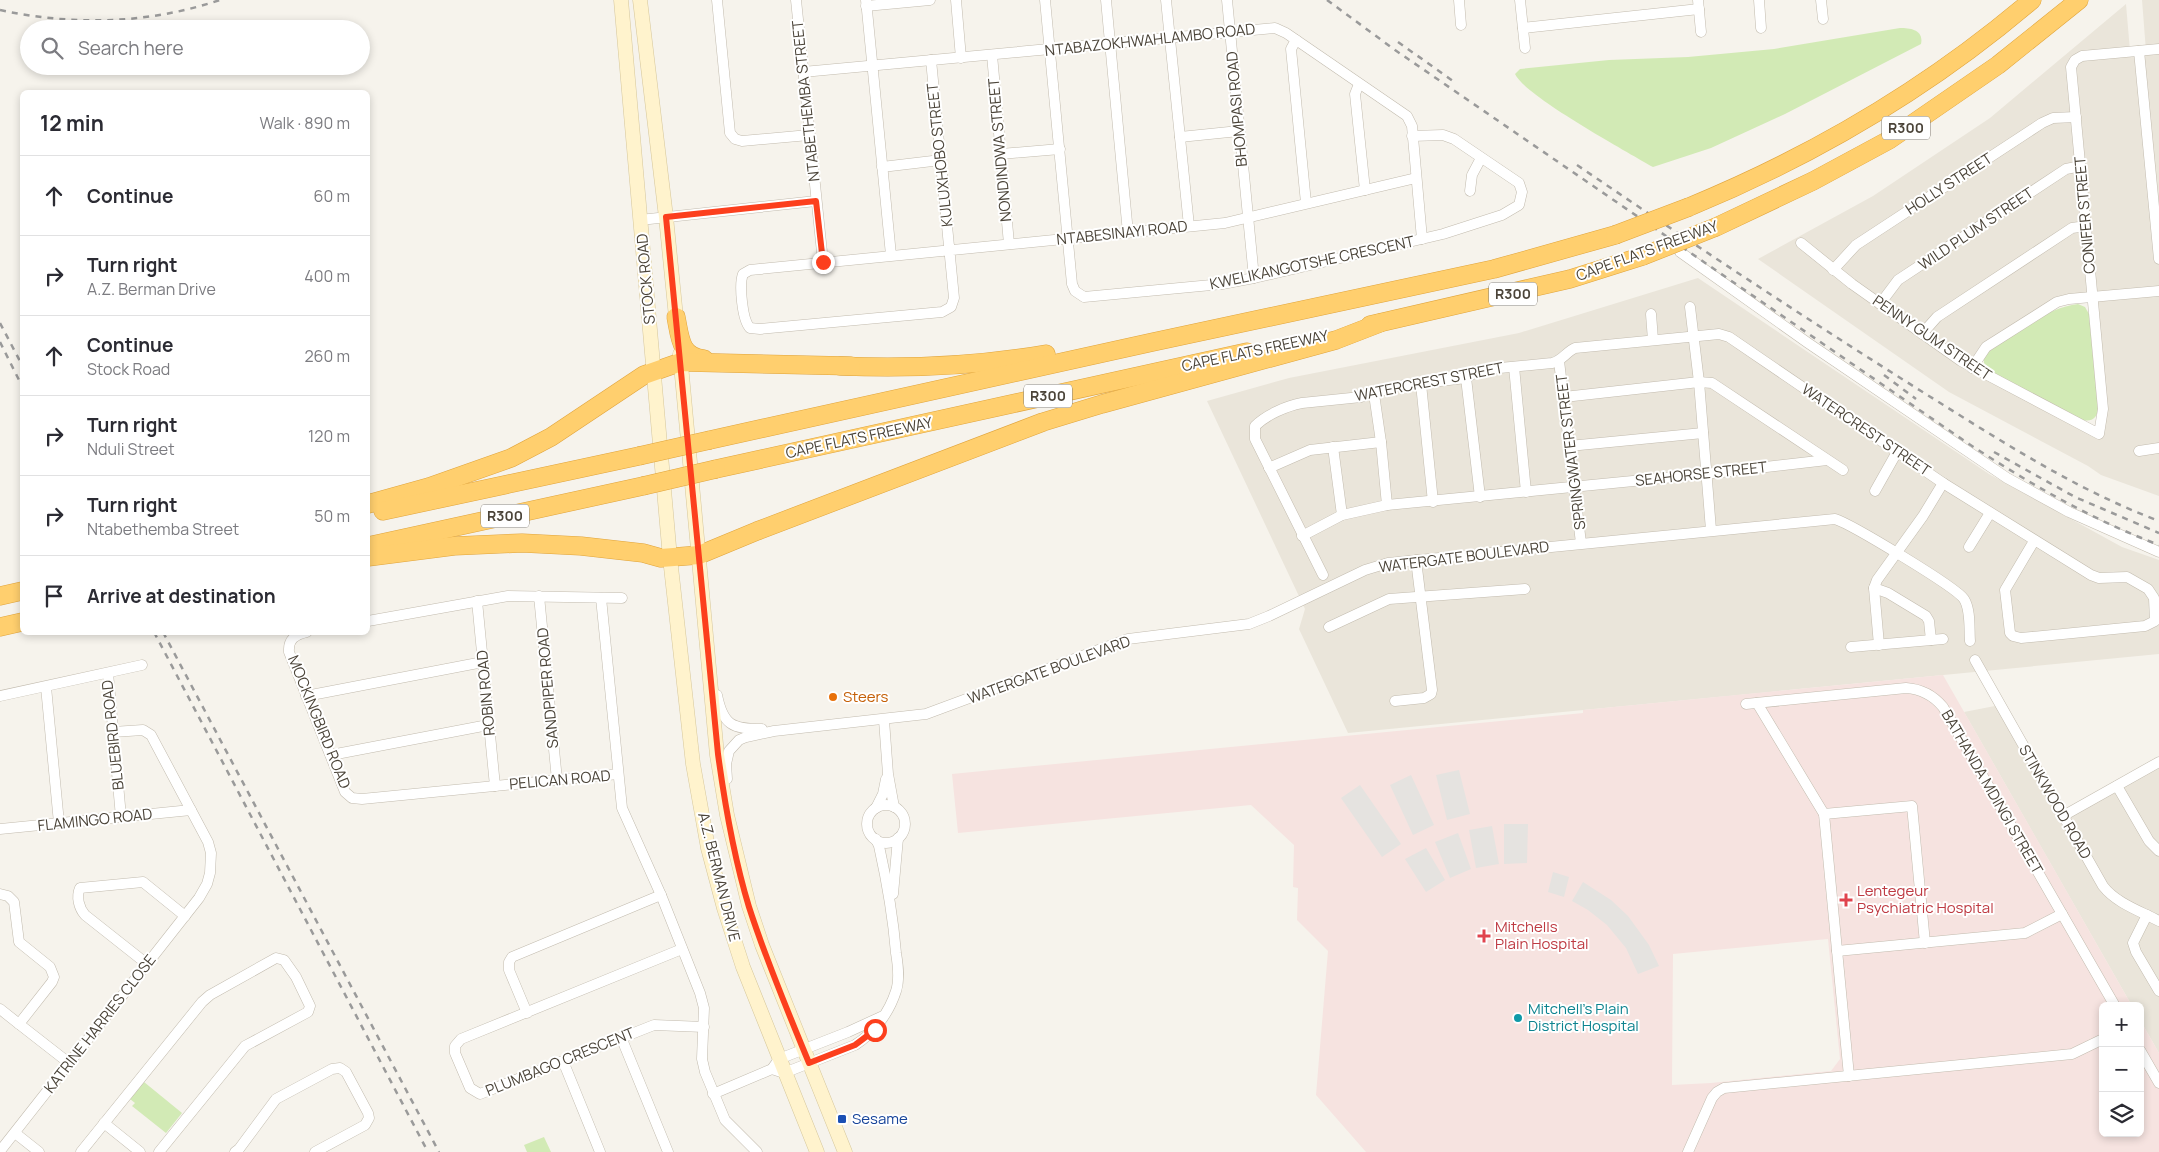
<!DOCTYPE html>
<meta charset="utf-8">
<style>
:root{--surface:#fff;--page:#f2f2f3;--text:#2b2b33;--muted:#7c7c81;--line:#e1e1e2}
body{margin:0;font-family:Manrope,sans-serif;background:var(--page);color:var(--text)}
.controls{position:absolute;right:15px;bottom:15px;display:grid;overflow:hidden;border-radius:8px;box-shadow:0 2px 8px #0003}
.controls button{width:45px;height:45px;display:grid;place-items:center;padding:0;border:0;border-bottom:1px solid var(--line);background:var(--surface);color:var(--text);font:25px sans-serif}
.stop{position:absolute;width:15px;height:15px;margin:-11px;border:4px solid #fc3f1d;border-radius:50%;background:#fff}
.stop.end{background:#fc3f1d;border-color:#fff;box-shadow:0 1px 5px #0008}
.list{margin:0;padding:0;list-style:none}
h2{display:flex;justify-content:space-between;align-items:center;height:65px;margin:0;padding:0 20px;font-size:21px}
h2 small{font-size:16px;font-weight:400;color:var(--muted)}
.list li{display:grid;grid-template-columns:32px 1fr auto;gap:15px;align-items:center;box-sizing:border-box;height:80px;padding:0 20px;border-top:1px solid var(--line)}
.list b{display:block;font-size:19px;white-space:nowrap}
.list p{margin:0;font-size:16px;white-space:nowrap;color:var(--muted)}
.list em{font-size:16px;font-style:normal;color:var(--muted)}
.icon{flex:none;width:28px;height:28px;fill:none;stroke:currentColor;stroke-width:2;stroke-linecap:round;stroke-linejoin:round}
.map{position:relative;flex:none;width:2159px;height:1152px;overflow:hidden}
.search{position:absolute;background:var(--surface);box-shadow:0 2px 8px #0003;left:20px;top:20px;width:350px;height:55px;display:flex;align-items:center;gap:12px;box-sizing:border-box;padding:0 18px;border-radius:28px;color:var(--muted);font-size:19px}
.panel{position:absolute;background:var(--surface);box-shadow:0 2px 8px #0003;left:20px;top:90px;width:350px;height:545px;border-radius:8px}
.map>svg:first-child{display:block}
</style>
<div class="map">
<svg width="2159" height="1152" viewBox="0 0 2159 1152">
<rect width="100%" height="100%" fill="#f6f3ec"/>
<g fill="#eae5da" fill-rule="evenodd">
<path d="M2142 0H2159V496L2101 475 2088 466 1949 392 1758 259 1873 196 1990 118 2126 4 2130 51H2146ZM2093 298 2099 435 1973 369 1989 345 2069 300Z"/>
<path d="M1698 278 1989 474 2122 547 2159 560V654L1348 733 1299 629 1305 609 1207 401 1289 378 1519 333Z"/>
<path d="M2000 705 2063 817 2159 762V1053L2140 1020V1006H2132L1964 712Z"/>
</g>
<path fill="#f6e3e0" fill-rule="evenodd" d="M1943 675 2132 1006H2103V1133H2140V1020L2159 1053V1152H1366L1316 1095 1328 951 1297 920 1298 888 1293 887 1294 845 1251 805 958 833 952 774 1583 713V710ZM1828 939 1840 1059 1831 1071 1711 1083 1672 1085 1673 954Z"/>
<g fill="#d2eab5">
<path d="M1900 28C1911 28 1924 30 1921 44L1785 114 1711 148 1653 167C1626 151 1525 96 1515 74L1520 69 1609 60 1688 57 1774 49Z"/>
<path d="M2078 304 2085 307 2089 314 2098 409C2097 418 2092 422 2083 420L1990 371 1984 363V357L1988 352C2016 334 2044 308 2078 304Z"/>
<path d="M144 1082 182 1113 166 1133 132 1106 135 1103 130 1099Z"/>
<path d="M544 1137 551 1152H527L524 1145Z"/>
</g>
<g fill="#e5e3e0">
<path d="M1459 770 1470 814 1447 820 1436 775Z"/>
<path d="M1411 775 1434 825 1413 835 1390 785Z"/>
<path d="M1360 785 1401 844 1382 857 1341 798Z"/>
<path d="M1504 824H1528L1527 863 1504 864Z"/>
<path d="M1492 826 1499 864 1476 868 1469 830Z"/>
<path d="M1458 833 1471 869 1450 878 1435 842Z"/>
<path d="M1426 848 1445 880 1426 892 1405 859Z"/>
<path d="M1553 872 1569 877 1564 897 1548 892Z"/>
<path d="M1583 882 1611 900 1628 916 1649 945 1659 966 1638 974 1626 948 1607 925 1588 910 1572 901Z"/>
</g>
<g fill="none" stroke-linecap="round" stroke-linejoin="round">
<defs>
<g id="street">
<path d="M717 0 730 133 735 139 742 141 809 135"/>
<path d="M796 0 823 262"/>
<path d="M866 0 891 255"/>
<path d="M956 0 961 58"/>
<path d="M1045 0 1072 284 1075 291 1084 297 1222 284 1254 278 1443 234 1502 215 1519 205 1522 192 1519 183 1454 139 1443 135 1412 136"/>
<path d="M1106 0 1128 233"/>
<path d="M1166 0 1189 226"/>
<path d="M1227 0 1254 278"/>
<path d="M1459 0 1461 25"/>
<path d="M1520 0 1525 48"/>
<path d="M1698 0 1701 32"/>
<path d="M1759 0 1761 28"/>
<path d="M1821 0 1823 19"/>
<path d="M866 6 930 0"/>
<path d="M1523 28 1699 9"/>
<path d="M1296 40 1291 49 1306 203"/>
<path d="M2139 51 2159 259"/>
<path d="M992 55 1009 244"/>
<path d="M931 60 954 298 951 307 942 312 760 329 750 328C742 320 739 284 743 274L750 270 1225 223 1416 178"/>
<path d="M803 72 1275 28 1286 33 1407 116 1412 126 1422 239"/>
<path d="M1359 84 1355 94 1365 190"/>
<path d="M1180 137 1239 131"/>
<path d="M1001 154 1060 149"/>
<path d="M882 167 941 160"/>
<path d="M1470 191 1472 175 1481 158"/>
<path d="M640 220 816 201"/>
<path d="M1801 243 1852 284 1961 361 2099 434 2103 409 2071 67 2075 60 2082 56 2159 49"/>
<path d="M1680 252 1808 343 2007 478 2069 512 2159 552"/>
<path d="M1833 270 1856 245 2042 123 2053 118 2076 117"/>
<path d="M1880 304 1898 280 2066 169 2081 166"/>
<path d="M1690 307 1699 382 1711 530"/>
<path d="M1651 314 1653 340"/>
<path d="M1922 334 1937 317 2072 228 2086 226"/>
<path d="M1559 361 1581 543"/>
<path d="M1514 367 1526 492"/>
<path d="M1972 368 1986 347 2057 302 2069 299 2159 291"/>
<path d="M1466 378 1480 497"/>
<path d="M1421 384 1433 502"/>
<path d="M1374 394 1381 442 1387 505"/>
<path d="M1564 397 1699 382 1712 383 1843 470"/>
<path d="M1569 446 1703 433"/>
<path d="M1333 447 1342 515"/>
<path d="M2139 451 2159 448"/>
<path d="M1269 468 1310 450 1381 442"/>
<path d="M1875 491 1897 452"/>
<path d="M1302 536 1342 515 1387 505 1705 474 1827 460"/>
<path d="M1969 547 1990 513"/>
<path d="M1323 575 1255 439V426C1266 415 1286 406 1302 403L1361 397 1397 386 1466 378 1479 370 1552 363C1562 361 1566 352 1575 348L1719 334 1729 337 1943 483 2091 575 2099 578 2127 577 2148 589 2154 598 2155 621 2145 626 2021 638 2013 636 2010 633 2005 590 2034 541"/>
<path d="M1874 588 1888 593 1926 616 1929 621 1931 640"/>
<path d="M539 596 557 780"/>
<path d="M601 598 622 808 661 895 700 993 704 1008 702 1059 705 1072 725 1120 757 1152"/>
<path d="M477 601 495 786"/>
<path d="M368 621 508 596 622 598"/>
<path d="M1329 627 1389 599 1525 589"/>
<path d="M307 632C295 635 288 639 289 652L345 792 352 798 362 799 618 774"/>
<path d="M1879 645 1874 588 1877 580 1923 516 1943 483"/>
<path d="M1851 647 1943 639"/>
<path d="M1975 660 2103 886C2116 903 2140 911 2159 921"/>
<path d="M108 673 121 817"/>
<path d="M46 687 59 823"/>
<path d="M717 695C723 725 732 729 762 729"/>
<path d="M0 696 142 665"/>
<path d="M306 696 483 662"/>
<path d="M1395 701 1424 698 1431 694 1432 690 1416 560"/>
<path d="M1757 703 1824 814 1849 1076"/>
<path d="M1746 704 1906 688C1922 689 1933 695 1943 707L2115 1006"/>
<path d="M884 720 888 774 894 807"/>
<path d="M331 755 488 725"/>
<path d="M727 779 726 764 729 751 739 740 746 737 774 731 926 714 1128 639 1249 624 1269 616 1365 570 1388 563 1835 519C1851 524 1956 587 1964 599 1971 610 1969 629 1970 641"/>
<path d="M2117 786 2149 841 2159 851"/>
<circle cx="886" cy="824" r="19"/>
<path d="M876 808 883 794 886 779"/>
<path d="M1824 814 1912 806 1925 943"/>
<path d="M2063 816 2159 762"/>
<path d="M0 829 191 810"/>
<path d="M0 894 8 896 14 902 19 942 50 967 54 977 52 982 19 1024 0 1009"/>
<path d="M893 894 898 838"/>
<path d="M2147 915 2133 943 2136 952 2159 991"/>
<path d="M682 949 461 1039 455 1046V1053L470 1088 480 1094 654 1025 704 1027"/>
<path d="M1837 951 2025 933 2062 914"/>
<path d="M147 964 85 915C79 908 76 897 80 888L143 882 185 916"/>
<path d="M527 1013 509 970V962L512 957 661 895"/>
<path d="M19 1024 69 1063"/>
<path d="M621 1037 668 1152"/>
<path d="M2140 1050 2159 1083"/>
<path d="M563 1061 600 1152"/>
<path d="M772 1069 784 1073 855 1045C874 1033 889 1013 896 991 900 979 898 965 896 953 893 916 887 882 879 846L876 839"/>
<path d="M713 1094 772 1069 779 1059 848 1032 883 1016"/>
<path d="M104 1123 140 1152"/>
<path d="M15 1133 39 1152"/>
<path d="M0 1151 199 898 207 884 210 873 211 853 208 842 151 735 143 730 113 732"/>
<path d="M81 1152 202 1002 210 995 276 958 284 960 296 977 310 1006 308 1012 245 1046 159 1152"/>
<path d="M235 1152 239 1149 276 1099 332 1069 340 1068 346 1072 368 1113 369 1118 365 1125 315 1152"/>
<path d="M1688 1152 1712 1098 1717 1092 1724 1088 2072 1054 2103 1039"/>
</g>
<g id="secondary">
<path d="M621 0 670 558 693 764 708 848 724 908 743 967 817 1152"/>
<path d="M640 0 666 217 677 327"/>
<path d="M680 354 717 755 727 815 749 906 762 945 845 1152"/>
</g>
<g id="highway">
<path d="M1689 207C1813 156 1930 87 2032 0"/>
<path d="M1716 227 1813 181 1889 140 1998 65 2079 0"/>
<path d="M676 317C680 337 680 357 704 359"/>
<path d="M1370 325 1570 279 1643 256"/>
<path d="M840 366C909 369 977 366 1046 354"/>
<path d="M710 440 1153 342 1494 269 1615 235"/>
<path d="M716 469 1247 352"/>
<path d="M368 504 429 487 511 458 551 437 644 375 681 362 851 366"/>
<path d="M383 511 639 456"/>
<path d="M368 546 643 486"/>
<path d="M368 557 454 546 522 543 581 546 643 553 661 558 699 555 757 531 1043 422 1102 404 1336 340 1380 323"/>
<path d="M0 596 22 591"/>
<path d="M0 627 22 622"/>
</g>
</defs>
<use href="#street" stroke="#c2bbae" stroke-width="11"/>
<use href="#secondary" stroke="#d6c79b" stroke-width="15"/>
<use href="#highway" stroke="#e0a43c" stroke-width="19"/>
<use href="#street" stroke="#fff" stroke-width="10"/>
<use href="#secondary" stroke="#fff3cd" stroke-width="14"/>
<use href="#highway" stroke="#ffcf6e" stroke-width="18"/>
<g stroke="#9a9a9a" stroke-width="2.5" stroke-dasharray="6 6" stroke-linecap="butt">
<path d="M1327 0 1395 50 1969 444C2030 484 2091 519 2159 545"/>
<path d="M0 10C74 26 148 24 220 0"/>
<path d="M1398 42 1453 81"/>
<path d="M1577 165C1690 242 1805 318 1921 391 1998 439 2074 489 2159 521"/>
<path d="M0 323 22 365"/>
<path d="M0 342 22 386"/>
<path d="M1884 375 1916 399"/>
<path d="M1994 452 2075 497 2159 533"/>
<path d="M154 632 428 1152"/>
<path d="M163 632 439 1152"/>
</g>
<defs>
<g id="highway-bridge">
<path d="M1615 235 1689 207"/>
<path d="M1643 256 1716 227"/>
<path d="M639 456 710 440"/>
<path d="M643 486 716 469"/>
</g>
</defs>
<use href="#highway-bridge" stroke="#e0a43c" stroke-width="19" stroke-linecap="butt"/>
<use href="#highway-bridge" stroke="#ffcf6e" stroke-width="18"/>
</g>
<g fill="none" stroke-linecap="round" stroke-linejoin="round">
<path stroke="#fc3f1d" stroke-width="6" d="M823 262 816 201 666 217 718 754C725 806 734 858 749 907 766 960 788 1012 809 1063L855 1045 875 1030"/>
</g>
<circle fill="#e8710a" stroke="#fff" stroke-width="2" cx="833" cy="697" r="5"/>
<g fill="#e0444e" stroke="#fff" stroke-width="2">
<path d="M1843.5 892.5h5v5h5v5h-5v5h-5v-5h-5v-5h5z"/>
<path d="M1481.5 928.5h5v5h5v5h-5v5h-5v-5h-5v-5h5z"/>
</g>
<circle fill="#0f9aa8" stroke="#fff" stroke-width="2" cx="1518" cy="1018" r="5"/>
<rect fill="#1a4fb4" stroke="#fff" stroke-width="2" x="837" y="1114" width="10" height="10" rx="2.5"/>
<g text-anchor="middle" stroke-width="4" stroke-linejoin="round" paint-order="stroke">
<g fill="#fff" stroke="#817c74" stroke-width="1">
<rect x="1882" y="116.5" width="48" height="23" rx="4"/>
<rect x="1489" y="282.5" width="48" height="23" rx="4"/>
<rect x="1024" y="384.5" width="48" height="23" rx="4"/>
<rect x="481" y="504.5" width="48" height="23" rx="4"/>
</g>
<g font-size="14" font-weight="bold" fill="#4b4439">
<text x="1906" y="133">R300</text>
<text x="1513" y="299">R300</text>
<text x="1048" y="401">R300</text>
<text x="505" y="521">R300</text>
</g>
<g font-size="15" fill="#4b4439" stroke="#fff">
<text transform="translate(1150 40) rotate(-6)" y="5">NTABAZOKHWAHLAMBO ROAD</text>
<text transform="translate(806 101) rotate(-96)" y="5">NTABETHEMBA STREET</text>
<text transform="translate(1237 109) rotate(-95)" y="5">BHOMPASI ROAD</text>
<text transform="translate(1000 150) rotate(-95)" y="5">NONDINDWA STREET</text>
<text transform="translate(940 155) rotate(-96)" y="5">KULUXHOBO STREET</text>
<text transform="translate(1949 184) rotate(-33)" y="5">HOLLY STREET</text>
<text transform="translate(2085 215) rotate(-95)" y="5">CONIFER STREET</text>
<text transform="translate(1976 229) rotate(-34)" y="5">WILD PLUM STREET</text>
<text transform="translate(1122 233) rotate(-6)" y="5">NTABESINAYI ROAD</text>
<text transform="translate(1647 251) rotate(-20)" y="5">CAPE FLATS FREEWAY</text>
<text transform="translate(1312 263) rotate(-12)" y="5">KWELIKANGOTSHE CRESCENT</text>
<text transform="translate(646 279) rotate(-95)" y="5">STOCK ROAD</text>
<text transform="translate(1932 338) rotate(34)" y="5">PENNY GUM STREET</text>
<text transform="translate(1255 351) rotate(-12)" y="5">CAPE FLATS FREEWAY</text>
<text transform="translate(1429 382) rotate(-11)" y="5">WATERCREST STREET</text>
<text transform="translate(1866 430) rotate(34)" y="5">WATERCREST STREET</text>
<text transform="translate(859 438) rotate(-12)" y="5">CAPE FLATS FREEWAY</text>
<text transform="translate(1571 452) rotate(-97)" y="5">SPRINGWATER STREET</text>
<text transform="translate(1701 474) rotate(-6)" y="5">SEAHORSE STREET</text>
<text transform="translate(1464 557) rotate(-7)" y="5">WATERGATE BOULEVARD</text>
<text transform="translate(1049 670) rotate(-20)" y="5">WATERGATE BOULEVARD</text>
<text transform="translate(548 688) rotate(-95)" y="5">SANDPIPER ROAD</text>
<text transform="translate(486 693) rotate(-95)" y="5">ROBIN ROAD</text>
<text transform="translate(319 722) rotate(68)" y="5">MOCKINGBIRD ROAD</text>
<text transform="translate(113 735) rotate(-96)" y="5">BLUEBIRD ROAD</text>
<text transform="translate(560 780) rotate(-5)" y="5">PELICAN ROAD</text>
<text transform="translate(1992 792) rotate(60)" y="5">BATHANDA MDINGI STREET</text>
<text transform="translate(2055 802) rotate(60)" y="5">STINKWOOD ROAD</text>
<text transform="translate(95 820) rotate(-6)" y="5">FLAMINGO ROAD</text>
<text transform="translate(719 877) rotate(76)" y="5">A.Z. BERMAN DRIVE</text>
<text transform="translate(100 1024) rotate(-52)" y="5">KATRINE HARRIES CLOSE</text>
<text transform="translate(560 1062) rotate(-22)" y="5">PLUMBAGO CRESCENT</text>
</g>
<g font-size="15" fill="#c56008" stroke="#fff" text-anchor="start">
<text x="843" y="702">Steers</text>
</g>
<g font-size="15" fill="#be3a42" stroke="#fff" text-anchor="start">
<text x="1857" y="896">Lentegeur<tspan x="1857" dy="17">Psychiatric Hospital</tspan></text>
<text x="1495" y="932">Mitchells<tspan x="1495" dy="17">Plain Hospital</tspan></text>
</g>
<g font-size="15" fill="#0d838f" stroke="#fff" text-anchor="start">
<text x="1528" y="1014">Mitchell's Plain<tspan x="1528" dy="17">District Hospital</tspan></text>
</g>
<g font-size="15" fill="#164399" stroke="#fff" text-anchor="start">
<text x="852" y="1124">Sesame</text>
</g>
</g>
</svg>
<div class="controls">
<button>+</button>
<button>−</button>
<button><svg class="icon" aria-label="layers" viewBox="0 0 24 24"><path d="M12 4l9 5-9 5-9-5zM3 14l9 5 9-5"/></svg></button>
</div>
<div class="stop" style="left:875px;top:1030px"></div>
<div class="stop end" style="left:823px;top:262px"></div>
<div class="search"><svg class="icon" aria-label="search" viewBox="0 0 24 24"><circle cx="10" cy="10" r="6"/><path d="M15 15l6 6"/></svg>Search here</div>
<section class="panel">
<h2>12 min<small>Walk · 890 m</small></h2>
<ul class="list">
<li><svg class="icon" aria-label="ahead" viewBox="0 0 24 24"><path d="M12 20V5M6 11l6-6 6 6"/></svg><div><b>Continue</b></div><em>60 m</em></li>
<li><svg class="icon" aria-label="right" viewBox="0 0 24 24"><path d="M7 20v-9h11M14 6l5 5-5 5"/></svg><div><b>Turn right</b><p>A.Z. Berman Drive</p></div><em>400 m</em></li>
<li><svg class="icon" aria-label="ahead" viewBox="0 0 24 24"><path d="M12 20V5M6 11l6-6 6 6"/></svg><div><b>Continue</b><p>Stock Road</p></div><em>260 m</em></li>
<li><svg class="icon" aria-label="right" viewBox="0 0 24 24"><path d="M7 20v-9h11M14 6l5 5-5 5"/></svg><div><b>Turn right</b><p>Nduli Street</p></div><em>120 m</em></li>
<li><svg class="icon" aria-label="right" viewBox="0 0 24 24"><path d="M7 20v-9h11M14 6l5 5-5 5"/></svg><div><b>Turn right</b><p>Ntabethemba Street</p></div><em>50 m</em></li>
<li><svg class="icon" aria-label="arrive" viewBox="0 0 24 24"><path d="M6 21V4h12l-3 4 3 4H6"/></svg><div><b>Arrive at destination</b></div></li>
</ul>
</section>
</div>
